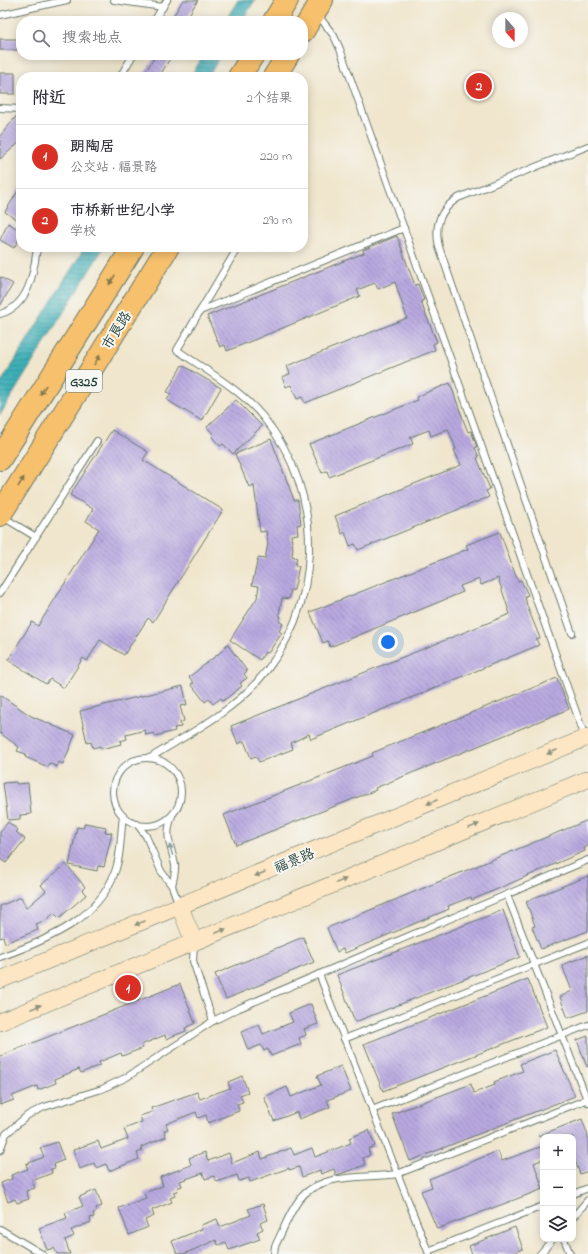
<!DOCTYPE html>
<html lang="zh">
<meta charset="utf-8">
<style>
:root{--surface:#fff;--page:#f2f2f3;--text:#2b2b33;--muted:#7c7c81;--line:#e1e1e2;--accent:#d93025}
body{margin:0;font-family:"Indie Flower","LXGW WenKai TC",sans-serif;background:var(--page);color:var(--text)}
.controls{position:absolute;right:12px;bottom:12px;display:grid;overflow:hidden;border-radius:8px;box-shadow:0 2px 10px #0003}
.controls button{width:36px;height:36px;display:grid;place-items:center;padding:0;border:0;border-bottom:1px solid var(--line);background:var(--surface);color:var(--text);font:20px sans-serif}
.compass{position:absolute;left:492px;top:12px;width:36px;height:36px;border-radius:50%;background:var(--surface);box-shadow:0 2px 10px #0003;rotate:159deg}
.you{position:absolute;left:388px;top:642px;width:14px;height:14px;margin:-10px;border:3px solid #fff;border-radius:50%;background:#1a73e8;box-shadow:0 0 0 6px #1a73e833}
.badge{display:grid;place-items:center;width:26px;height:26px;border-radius:50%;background:var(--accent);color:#fff;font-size:13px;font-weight:700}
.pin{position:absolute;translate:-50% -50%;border:2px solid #fff;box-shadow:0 1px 4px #0006}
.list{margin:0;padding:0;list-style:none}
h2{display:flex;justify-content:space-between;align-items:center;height:52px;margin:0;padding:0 16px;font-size:17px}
h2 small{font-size:13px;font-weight:400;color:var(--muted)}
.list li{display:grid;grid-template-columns:26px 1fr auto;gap:12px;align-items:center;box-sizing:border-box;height:64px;padding:0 16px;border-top:1px solid var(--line)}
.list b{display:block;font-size:15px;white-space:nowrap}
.list p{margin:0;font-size:13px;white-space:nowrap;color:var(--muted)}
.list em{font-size:13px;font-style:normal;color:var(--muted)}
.icon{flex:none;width:22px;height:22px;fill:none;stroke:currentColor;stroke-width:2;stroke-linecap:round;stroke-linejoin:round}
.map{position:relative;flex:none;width:588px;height:1254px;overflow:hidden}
.search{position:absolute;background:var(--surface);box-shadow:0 2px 10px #0003;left:16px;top:16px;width:292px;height:44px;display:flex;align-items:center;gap:10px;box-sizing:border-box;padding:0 14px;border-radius:16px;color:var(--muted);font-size:15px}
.panel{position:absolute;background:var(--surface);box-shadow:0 2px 10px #0003;left:16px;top:72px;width:292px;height:180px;border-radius:16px}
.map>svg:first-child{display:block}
</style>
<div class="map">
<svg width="588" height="1254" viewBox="0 0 588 1254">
<defs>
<pattern id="water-rules" width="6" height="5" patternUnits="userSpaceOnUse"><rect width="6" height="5" fill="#3eafb7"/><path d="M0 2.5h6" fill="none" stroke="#339096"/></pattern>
<pattern id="building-back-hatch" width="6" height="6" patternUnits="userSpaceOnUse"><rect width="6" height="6" fill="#b8a8e0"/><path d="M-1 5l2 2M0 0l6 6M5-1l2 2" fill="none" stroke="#958ab6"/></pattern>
</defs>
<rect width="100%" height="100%" fill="#f6f6f2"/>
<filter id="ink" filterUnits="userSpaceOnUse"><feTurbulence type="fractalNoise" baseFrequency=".025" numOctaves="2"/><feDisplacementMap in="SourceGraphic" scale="8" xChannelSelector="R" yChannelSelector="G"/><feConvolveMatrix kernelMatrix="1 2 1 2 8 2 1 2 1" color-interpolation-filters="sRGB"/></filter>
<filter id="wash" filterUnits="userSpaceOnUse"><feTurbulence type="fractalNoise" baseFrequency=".012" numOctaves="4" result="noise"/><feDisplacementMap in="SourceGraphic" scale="16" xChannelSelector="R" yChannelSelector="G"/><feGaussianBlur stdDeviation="0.9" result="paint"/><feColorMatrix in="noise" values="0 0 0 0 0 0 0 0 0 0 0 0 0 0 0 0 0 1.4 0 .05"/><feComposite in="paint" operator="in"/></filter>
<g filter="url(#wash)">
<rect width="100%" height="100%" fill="#f0e6cd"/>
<g fill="url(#water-rules)" stroke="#2e7676">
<path d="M238 0H255L242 21H225Z"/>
<path d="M204 55H221L208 77H190Z"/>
<path d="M85 247H104L0 415V384Z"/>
</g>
<g id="blocks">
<g fill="url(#building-back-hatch)">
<path d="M183 0H198L185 21H170Z"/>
<rect x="0" y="39" width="21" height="11"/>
<path d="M156 55H172L159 77H142Z"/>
<rect x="0" y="73" width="15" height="21"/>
<path d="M19 113H21V141L0 159V136Z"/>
<path d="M21 186V222L5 212Z"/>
<path d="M8 223 21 231V235L14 248 0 240Z"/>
<path d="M397 236 411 275 415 285 418 284 424 300 421 301 424 310 437 342 433 344 435 350 305 403 302 397 297 399 291 385 286 387 282 377 290 374 287 366 407 318 395 282 378 289 375 283 357 290 360 296 227 351 225 345 220 347 207 316 364 253 363 250Z"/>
<path d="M0 277 13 284 0 306Z"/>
<path d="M182 365 221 388 202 421 167 400 171 394 167 392Z"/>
<path d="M450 383 464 422 468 432 471 431 477 447 475 448 479 457 477 458 490 489 486 491 489 497 358 550 355 544 350 546 345 532 342 534 335 516 461 465 454 450 456 449 448 429 431 436 429 430 410 437 413 444 329 477 327 471 322 473 309 444 418 400 416 397Z"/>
<path d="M236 400 262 426 233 454 223 444 220 446 212 437 214 435 207 427Z"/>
<path d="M112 430 148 452 143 460 223 510 153 622 148 618 124 655 100 640 87 661 83 658 64 688 50 679 46 684 8 660 32 622 38 626 99 529 86 521 93 509 70 495Z"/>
<path d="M271 439 294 500H298L301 524 297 525 298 534 291 535 293 549 292 556 297 558 295 566H299L294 590H291L289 599 282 598 279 615 281 617 279 621 283 624 279 631 282 633 268 653 265 652 260 660 230 640 257 598 259 586 252 585 258 558 265 559 268 544 266 531 260 532 254 485 249 487 235 454Z"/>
<path d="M500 532 514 571 518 581 521 580 528 595 525 596 527 606 540 638 536 639 539 645 311 739 309 734 291 743 293 749 259 762 256 756 251 758 244 741 238 744 231 726 510 614 498 578 481 585 479 579 460 586 463 592 330 647 328 641 323 643 310 612 468 549 466 545Z"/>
<path d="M227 644 247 671 244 674 247 678 240 683 242 686 223 701 221 698 213 704 209 699 205 702 191 684 194 683 189 677 222 651Z"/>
<path d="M557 678 569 709 375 788 376 790 236 845 224 815 373 756 372 753Z"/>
<path d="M183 686 187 705 180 706 184 721 180 722 181 727 174 728 175 731 155 736 154 733 146 735 145 730 126 735 127 739 120 741 121 744 101 749 100 746 93 748 91 742 87 743 80 711Z"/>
<path d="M0 695 31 716 75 735 63 764 59 762 57 767 49 763 48 767 25 757 26 754 17 751 19 747 0 733Z"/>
<path d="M16 782 17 784 28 783 31 814 20 815V819L8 820 3 783Z"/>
<path d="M588 820V846L584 848 585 851 472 900 471 897 448 906 449 909 345 953 343 949 337 952 327 928Z"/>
<path d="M8 822 18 830 16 832 25 839 6 863 0 859V832Z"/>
<path d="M85 823 106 827 105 832 112 833 104 867 98 866 97 871 69 865 77 827 83 828Z"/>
<path d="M66 864 85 887 82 890 86 895 59 918 54 913 46 920 36 924 38 930 5 943 3 937 0 938V906L21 897 26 908 46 891 41 885Z"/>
<path d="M588 876V931L541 949 532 927 535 926 526 901Z"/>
<path d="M503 910 520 957 355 1022 337 975Z"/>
<path d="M303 937 314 962 226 999 215 974Z"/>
<path d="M588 955V1011L568 1018 560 997 572 991 562 965Z"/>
<path d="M528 979 547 1027 383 1091 364 1044Z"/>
<path d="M180 984 195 1023 185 1028 186 1031 166 1039 165 1035 141 1045 143 1048 122 1056 121 1053 99 1062 100 1065 81 1073 79 1069 55 1079 56 1083 38 1090 37 1086 12 1096 14 1100 0 1105V1056Z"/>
<path d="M311 1004 318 1024 304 1029 306 1035 299 1038 301 1044 271 1056 268 1049 264 1051 261 1045 248 1050 241 1032 259 1025 263 1034 293 1022 289 1013Z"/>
<path d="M588 1036V1067H587L577 1040Z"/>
<path d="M555 1050 575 1096 410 1161 392 1114 471 1084 474 1093 495 1085 494 1082 523 1071 520 1064Z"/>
<path d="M341 1066 351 1091 327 1100 330 1107 320 1111 299 1119 297 1112 274 1121 264 1097 287 1087 291 1097 321 1085 317 1076Z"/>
<path d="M242 1076 248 1092 240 1095 243 1102 237 1104 239 1111 208 1123 206 1115 198 1118 196 1112 166 1124 168 1129 164 1131 166 1137 141 1147 142 1151 137 1153 139 1159 109 1171 106 1164 96 1168 94 1163 80 1169 73 1150 98 1141 101 1149 128 1139 124 1129 142 1122 140 1116 152 1112 151 1108 197 1092 200 1099 230 1088 228 1082Z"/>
<path d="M582 1119 588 1136V1171L580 1174 573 1155V1137L538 1136Z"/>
<path d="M369 1130 375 1146 368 1149 370 1155 363 1158 365 1165 340 1174 336 1175 334 1169 321 1174 320 1170 302 1177 299 1167 289 1170V1168L250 1182 249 1178 239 1181 237 1175 217 1182 214 1176 205 1179 203 1173 180 1181 182 1186 177 1188 178 1191 173 1192 175 1196 170 1198 172 1202 152 1210 154 1216 145 1220 148 1227 129 1235 119 1208 146 1198 144 1193 163 1186 160 1177 191 1165 189 1158 205 1152 208 1161 229 1153 232 1163 260 1152 262 1159 291 1148 294 1155 312 1148 315 1157 351 1143 349 1138Z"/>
<path d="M57 1142 64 1160 54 1164 55 1168 51 1169 52 1173 32 1181 35 1188 26 1191 29 1199 17 1203 15 1199 8 1202 1 1183 12 1179 11 1175 28 1169 26 1164 44 1157 40 1148Z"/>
<path d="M543 1146V1159L534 1163 543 1189 437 1229 421 1191 432 1187 429 1179 498 1151 502 1161Z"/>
<path d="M96 1190 102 1206 96 1208 97 1211 93 1213 94 1217 90 1218 91 1222 71 1230 74 1236 65 1240 70 1254H57L54 1248 47 1250 39 1228 67 1218 65 1213 83 1206 79 1197Z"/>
<path d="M263 1204 268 1220 260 1223 263 1229 257 1232 260 1239 229 1250 226 1242 218 1245 216 1240 184 1254H177L172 1241 202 1229 201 1225 217 1219 220 1227 251 1215 248 1209Z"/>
<path d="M515 1227 523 1249 511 1254H472L469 1246Z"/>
</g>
</g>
</g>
<g filter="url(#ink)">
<use href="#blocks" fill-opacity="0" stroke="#68786a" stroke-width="1"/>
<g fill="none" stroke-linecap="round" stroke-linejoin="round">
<defs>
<g id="lane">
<path d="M114 0 163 7"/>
<path d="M0 15 67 0"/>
<path d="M318 15 334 36 340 49 585 737"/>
<path d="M154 21 167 0"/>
<path d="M120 77 133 55"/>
<path d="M0 108 21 109"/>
<path d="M200 311 404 228"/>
<path d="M0 314C29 306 34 273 37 247"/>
<path d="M3 517 36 537"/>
<path d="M0 593 97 441"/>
<path d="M572 633 439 247C434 226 439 210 458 198L588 146"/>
<path d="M150 758C186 735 227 715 256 683 324 610 327 494 263 417 240 389 207 371 177 350L238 247"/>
<circle cx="147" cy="792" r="34"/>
<path d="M172 816C164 838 171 844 175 865 176 871 173 880 172 886"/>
<path d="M137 824 146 836 161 871 172 886 179 905"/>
<path d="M507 895 588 1102"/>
<path d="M194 944 193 961 213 1021"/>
<path d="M0 957C48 940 106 917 118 861 121 847 121 831 123 816"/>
<path d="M319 974 429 1254"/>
<path d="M344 1039 588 943"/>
<path d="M372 1110 588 1025"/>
<path d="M0 1150 6 1134 28 1115 44 1107 102 1089 127 1077 213 1021 237 1009 588 860"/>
<path d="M573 1194 588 1188"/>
<path d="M573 1217 588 1200"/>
<path d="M0 1229 42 1254"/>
<path d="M564 1239 570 1254"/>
<path d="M428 1251 543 1206"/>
<path d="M274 1254 275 1246C283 1231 289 1213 299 1200 320 1171 367 1179 397 1174L588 1099"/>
<path d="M540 1254 553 1239"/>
</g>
<g id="secondary">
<path d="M180 907 194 942"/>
<path d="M0 980 588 737"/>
<path d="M0 1022 588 779"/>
</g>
<g id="highway">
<path d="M274 21 287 0"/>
<path d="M303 31 322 0"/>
<path d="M239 77 253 55"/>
<path d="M274 77 288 55"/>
<path d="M0 459 133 247"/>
<path d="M0 515 168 247"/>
</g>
</defs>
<use href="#lane" stroke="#68786a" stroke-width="8"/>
<use href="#secondary" stroke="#68786a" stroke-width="18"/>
<use href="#highway" stroke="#68786a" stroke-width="24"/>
<use href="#lane" stroke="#fff" stroke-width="6"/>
<use href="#secondary" stroke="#fce6c4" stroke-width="17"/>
<use href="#highway" stroke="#f7c06c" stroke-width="22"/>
</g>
<defs><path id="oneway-solid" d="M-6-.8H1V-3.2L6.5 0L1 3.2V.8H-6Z"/></defs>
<g fill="#80784d">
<use href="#oneway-solid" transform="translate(112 280) rotate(122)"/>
<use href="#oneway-solid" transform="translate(97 360) rotate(-58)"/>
<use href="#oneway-solid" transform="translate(43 390) rotate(122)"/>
<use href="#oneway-solid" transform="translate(21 482) rotate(-58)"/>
</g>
<g fill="#8e927c">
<use href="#oneway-solid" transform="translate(552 752) rotate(157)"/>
<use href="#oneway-solid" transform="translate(432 802) rotate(157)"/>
<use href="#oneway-solid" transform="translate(474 826) rotate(-22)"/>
<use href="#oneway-solid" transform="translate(260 874) rotate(157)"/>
<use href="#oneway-solid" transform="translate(341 881) rotate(-22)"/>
<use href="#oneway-solid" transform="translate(140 923) rotate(158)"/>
<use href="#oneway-solid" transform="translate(221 931) rotate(-22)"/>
<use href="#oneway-solid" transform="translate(36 1007) rotate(-22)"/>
</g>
<use fill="#8f9e9a" href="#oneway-solid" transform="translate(171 850) rotate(-107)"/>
</g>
<g text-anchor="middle" stroke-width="4" stroke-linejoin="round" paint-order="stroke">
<rect fill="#f6f6f2" stroke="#60746d" stroke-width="1" x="66" y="370" width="36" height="22" rx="3"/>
<g font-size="13" font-weight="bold" fill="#1f3d34">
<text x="84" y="386">G325</text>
</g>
<g font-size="14" fill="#1f3d34" stroke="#f6f6f2">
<text transform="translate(116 330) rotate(-58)" y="5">市良路</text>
<text transform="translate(294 860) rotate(-23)" y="5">福景路</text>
</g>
</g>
</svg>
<div class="controls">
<button>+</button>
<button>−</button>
<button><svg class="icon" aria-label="layers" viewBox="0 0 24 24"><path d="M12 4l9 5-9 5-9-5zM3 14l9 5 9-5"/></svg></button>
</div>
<svg class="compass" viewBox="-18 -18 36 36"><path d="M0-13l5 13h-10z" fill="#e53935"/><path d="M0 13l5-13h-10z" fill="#7c7c81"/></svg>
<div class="you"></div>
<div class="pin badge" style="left:128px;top:988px">1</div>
<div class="pin badge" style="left:479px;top:86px">2</div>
<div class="search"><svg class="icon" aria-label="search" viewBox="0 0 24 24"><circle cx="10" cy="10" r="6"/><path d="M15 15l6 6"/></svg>搜索地点</div>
<section class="panel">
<h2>附近<small>2个结果</small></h2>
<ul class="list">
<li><span class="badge">1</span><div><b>朗陶居</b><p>公交站 · 福景路</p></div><em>220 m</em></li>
<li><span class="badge">2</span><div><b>市桥新世纪小学</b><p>学校</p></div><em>290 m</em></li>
</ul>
</section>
</div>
